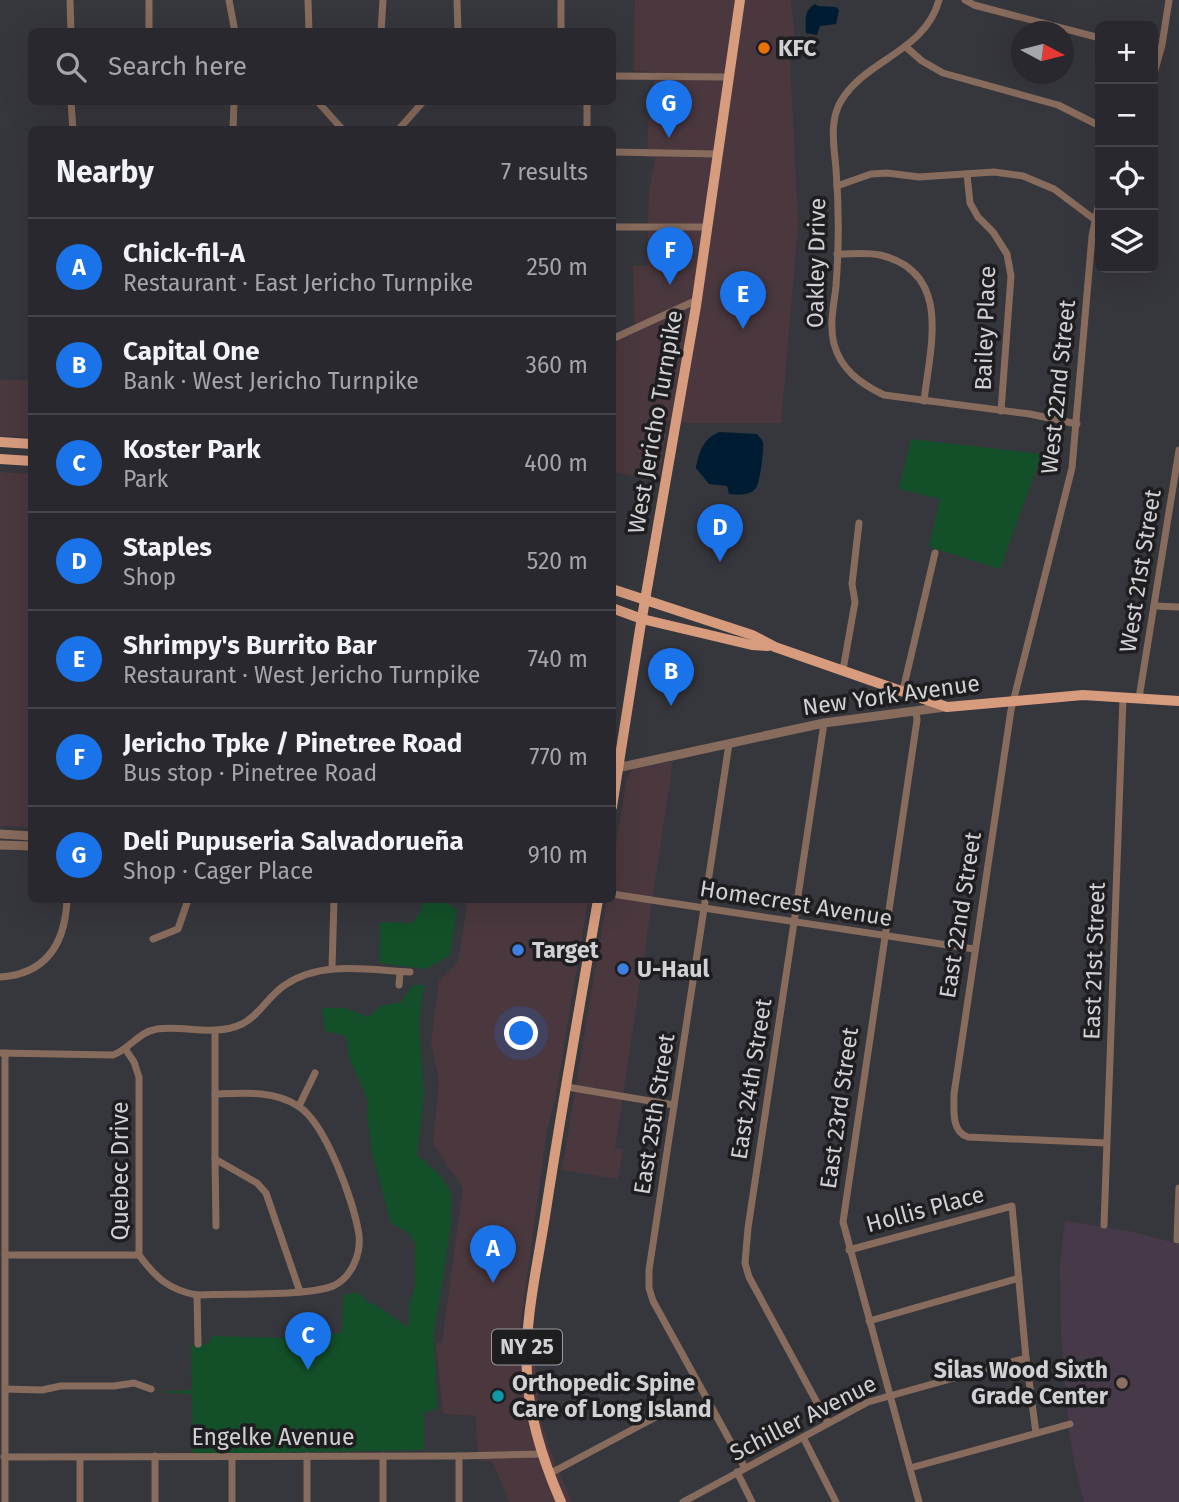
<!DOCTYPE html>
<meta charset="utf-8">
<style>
:root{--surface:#28282e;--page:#34343a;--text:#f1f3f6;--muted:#a5a6aa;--line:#44444a;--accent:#1a73e8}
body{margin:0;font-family:"Fira Sans",sans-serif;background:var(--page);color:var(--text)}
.controls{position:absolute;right:21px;top:21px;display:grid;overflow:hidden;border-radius:10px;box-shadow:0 7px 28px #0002}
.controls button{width:63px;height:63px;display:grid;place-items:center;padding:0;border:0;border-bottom:2px solid var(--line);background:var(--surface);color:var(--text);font:35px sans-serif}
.compass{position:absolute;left:1011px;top:21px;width:63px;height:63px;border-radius:50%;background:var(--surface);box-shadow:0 7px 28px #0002;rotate:97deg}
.you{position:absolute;left:522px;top:1034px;width:24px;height:24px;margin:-18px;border:5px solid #fff;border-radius:50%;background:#1a73e8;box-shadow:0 0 0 10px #1a73e833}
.badge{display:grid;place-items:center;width:46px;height:46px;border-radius:50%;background:var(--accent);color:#fff;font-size:23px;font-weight:700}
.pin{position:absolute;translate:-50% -58px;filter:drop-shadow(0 2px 4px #0008)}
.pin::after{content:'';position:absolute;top:37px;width:24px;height:21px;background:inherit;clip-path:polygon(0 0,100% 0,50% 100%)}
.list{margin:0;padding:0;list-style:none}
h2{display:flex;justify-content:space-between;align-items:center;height:91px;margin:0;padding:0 28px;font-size:30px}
h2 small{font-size:23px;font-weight:400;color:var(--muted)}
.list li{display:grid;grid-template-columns:46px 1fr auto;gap:21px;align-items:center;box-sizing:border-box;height:98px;padding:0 28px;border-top:2px solid var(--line)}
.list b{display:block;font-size:26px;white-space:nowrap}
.list p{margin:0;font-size:23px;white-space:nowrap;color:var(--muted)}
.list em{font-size:23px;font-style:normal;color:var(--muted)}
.icon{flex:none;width:38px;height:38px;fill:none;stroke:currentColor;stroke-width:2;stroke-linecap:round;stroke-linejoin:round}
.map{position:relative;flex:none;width:1179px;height:1502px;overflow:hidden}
.search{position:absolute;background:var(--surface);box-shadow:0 7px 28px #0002;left:28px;top:28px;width:588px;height:77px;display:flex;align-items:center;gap:18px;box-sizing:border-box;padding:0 24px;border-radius:10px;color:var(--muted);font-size:26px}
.panel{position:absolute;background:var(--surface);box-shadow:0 7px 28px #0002;left:28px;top:126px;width:588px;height:777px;border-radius:10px}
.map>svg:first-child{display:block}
</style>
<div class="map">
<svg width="1179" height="1502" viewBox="0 0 1179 1502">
<rect width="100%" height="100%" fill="#36363d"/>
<g fill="#4b383f">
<path d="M635 0H791L795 39H789L798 224 781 423H685L668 420 659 480 613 472V368L618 335 635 326 633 266H647L649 191 656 158 647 157 649 107 656 72 634 71Z"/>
<path d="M0 380H31V437L0 436Z"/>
<path d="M0 472 31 474V827L0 826Z"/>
<path d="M673 761 615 1148 623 1149 618 1179 562 1170 607 900H612L613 863 626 782 629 774 635 769Z"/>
<path d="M468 900H588L556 1095 547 1130 517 1349 534 1351 540 1418 553 1458 572 1502H510L492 1461H478L476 1416 443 1414 436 1343H442L463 1188 433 1144 439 1081 431 1043 439 981 458 962Z"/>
</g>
<path fill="#463948" d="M1065 1221 1129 1231 1179 1244V1502H1084L1074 1462 1069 1432 1061 1334 1060 1265Z"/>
<g fill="#135029">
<path d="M911 439 1042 454 1000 569 929 547 940 499 899 489Z"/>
<path d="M423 900H443L457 910 450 955 426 969 379 963 380 922 412 923 421 911Z"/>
<path d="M413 985H424L419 1023 424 1095 417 1155 439 1174 451 1192V1225L434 1334 437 1408 424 1413V1450L193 1454 192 1394 155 1392 192 1390 191 1346 208 1344 212 1336 289 1338 342 1333 343 1295 358 1292 369 1303C380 1304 397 1322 409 1327V1304L415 1287V1243L409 1234 391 1223 372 1153 367 1116 368 1101 349 1057 346 1036 325 1031 322 1008H345L368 1017 381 1006 401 1002Z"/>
</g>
<g fill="#001c33">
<path d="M815 4 818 6 836 7 839 10 836 24 820 26 817 35 806 33C806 21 803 11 815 4Z"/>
<path d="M719 432 757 434C760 438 762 439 763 443 764 450 760 483 756 488 750 496 737 495 729 494L727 486 709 484 696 468C699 452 703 439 719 432Z"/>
</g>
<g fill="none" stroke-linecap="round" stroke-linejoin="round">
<g stroke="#876b5c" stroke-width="7">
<path d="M70 0 71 32"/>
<path d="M149 0V32"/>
<path d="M229 0 235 32"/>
<path d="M308 0 309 32"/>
<path d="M457 0 458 32"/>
<path d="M939 0C925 52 866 59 841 101 829 121 834 146 836 169 839 207 839 247 836 286 834 305 829 324 834 344 841 370 861 384 884 395L1030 414 1077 424"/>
<path d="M965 0 974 5 1100 38"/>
<path d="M381 32 383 0"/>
<path d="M561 32V0"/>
<path d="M906 47 922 61 943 73 1058 105 1100 126"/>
<path d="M612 76 729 77"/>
<path d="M1153 77 1162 45 1169 0"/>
<path d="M71 102 73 130"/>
<path d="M318 102 343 130"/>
<path d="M587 102V130"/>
<path d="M233 130 234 102"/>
<path d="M398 130 423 102"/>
<path d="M612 152 718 154"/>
<path d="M967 174 970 203 978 217 993 232 1007 254 1011 276 1001 411"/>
<path d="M837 186 871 174 887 173 919 177 994 172 1023 176 1054 189 1094 219"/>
<path d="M1100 198 1092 236 1072 468 1011 710 954 1094C954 1109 951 1132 968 1137L1106 1143"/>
<path d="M612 227H708"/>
<path d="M837 254C851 254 867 252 880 255 953 272 930 347 924 401"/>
<path d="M612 339 697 300"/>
<path d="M1154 606 1179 607"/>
<path d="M843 670 855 602 852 584 859 523"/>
<path d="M903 690 935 553"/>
<path d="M1139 698 1179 450"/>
<path d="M916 712 917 720 843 1222 919 1502"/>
<path d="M824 723 748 1228 745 1263 749 1277 828 1423"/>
<path d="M729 744 649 1270V1288L653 1301 745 1468"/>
<path d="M612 894 974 949"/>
<path d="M153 939 178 929 188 900"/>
<path d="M332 968 334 900"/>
<path d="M0 977C47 974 65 943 67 900"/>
<path d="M399 985 400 972"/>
<path d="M215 1031V1159L257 1183 266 1193 300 1292"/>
<path d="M126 1050 134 1062 139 1077V1255C156 1278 169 1290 197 1295 228 1293 311 1297 335 1285 352 1276 361 1254 359 1235 354 1203 326 1123 298 1106 274 1090 242 1093 215 1094"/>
<path d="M0 1053 113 1055C130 1049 138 1032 157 1029 186 1025 214 1037 242 1024 260 1015 268 996 285 985 321 960 369 970 410 972"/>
<path d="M567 1087 674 1105"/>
<path d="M299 1106 315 1073"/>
<path d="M215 1159 216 1226"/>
<path d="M1104 1225 1123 698"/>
<path d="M1177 1240 1179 1188"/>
<path d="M849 1250 1012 1206 1026 1358 1036 1433"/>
<path d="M5 1255H139"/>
<path d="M197 1295 198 1344"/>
<path d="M869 1321 1019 1278"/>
<path d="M5 1389 42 1390 61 1386H114L134 1383 151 1389"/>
<path d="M803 1437 836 1502"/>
<path d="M155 1456V1502"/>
<path d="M383 1456V1502"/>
<path d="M4 1457 459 1456 542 1454"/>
<path d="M80 1457V1502"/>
<path d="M232 1457V1502"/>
<path d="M910 1468 1070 1424"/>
<path d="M737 1472 752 1502"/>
<path d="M549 1474 669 1410"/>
<path d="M5 1502V1053"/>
<path d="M307 1502V1456"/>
<path d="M459 1502V1456"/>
<path d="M683 1502 868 1402 1026 1358"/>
</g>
<g stroke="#876b5c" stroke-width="9">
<path d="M612 769 824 723 945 707"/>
<path d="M0 834 32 836"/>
<path d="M0 845 32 846"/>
</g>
<g stroke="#d79c7e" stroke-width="10">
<path d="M0 442 32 444"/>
<path d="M0 459 32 461"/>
<path d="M612 589 752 635 775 647 947 707 1083 695 1179 701"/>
<path d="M612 608 642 619 752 645 768 646"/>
<path d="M612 807 640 629 696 306 740 0"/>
<path d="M561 1502C543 1461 529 1419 527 1374 524 1319 538 1264 546 1210 562 1106 580 1003 598 900"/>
</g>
</g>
<circle fill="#e8710a" stroke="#1e1e21" stroke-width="2.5" cx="764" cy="48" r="7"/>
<g fill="#3f7fe0" stroke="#1e1e21" stroke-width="2.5">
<circle cx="518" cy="950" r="7"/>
<circle cx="623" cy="969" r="7"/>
</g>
<circle fill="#8d6e63" stroke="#1e1e21" stroke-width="2.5" cx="1122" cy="1383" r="7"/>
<circle fill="#0f9aa8" stroke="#1e1e21" stroke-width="2.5" cx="498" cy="1396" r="7"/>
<g text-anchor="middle" stroke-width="7" stroke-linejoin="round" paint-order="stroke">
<rect fill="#1e1e21" stroke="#9b9b9f" stroke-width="2" x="492" y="1329.5" width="70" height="35" rx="5"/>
<g font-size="21" font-weight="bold" fill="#d1d1d5">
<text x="527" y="1354">NY 25</text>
</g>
<g font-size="23" font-weight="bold" fill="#d1d1d5" stroke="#1e1e21" text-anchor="start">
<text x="778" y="56">KFC</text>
<text x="532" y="958">Target</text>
<text x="637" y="977">U-Haul</text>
<text x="1108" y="1378" text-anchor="end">Silas Wood Sixth<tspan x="1108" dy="26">Grade Center</tspan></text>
<text x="512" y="1391">Orthopedic Spine<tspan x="512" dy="26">Care of Long Island</tspan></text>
</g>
<g font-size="23" fill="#d1d1d5" stroke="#1e1e21">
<text transform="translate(816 263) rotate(-89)" y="8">Oakley Drive</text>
<text transform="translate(985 328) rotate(-88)" y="8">Bailey Place</text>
<text transform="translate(1058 387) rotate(-84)" y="8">West 22nd Street</text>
<text transform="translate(655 422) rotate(-80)" y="8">West Jericho Turnpike</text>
<text transform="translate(1140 571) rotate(-81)" y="8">West 21st Street</text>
<text transform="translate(891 695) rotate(-8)" y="8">New York Avenue</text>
<text transform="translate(796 903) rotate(9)" y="8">Homecrest Avenue</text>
<text transform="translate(960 915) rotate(-81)" y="8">East 22nd Street</text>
<text transform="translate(1094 961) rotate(-88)" y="8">East 21st Street</text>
<text transform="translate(751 1079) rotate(-81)" y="8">East 24th Street</text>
<text transform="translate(839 1108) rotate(-82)" y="8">East 23rd Street</text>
<text transform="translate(654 1114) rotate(-81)" y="8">East 25th Street</text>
<text transform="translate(120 1171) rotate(-90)" y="8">Quebec Drive</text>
<text transform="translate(925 1209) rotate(-15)" y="8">Hollis Place</text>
<text transform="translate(803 1418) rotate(-27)" y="8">Schiller Avenue</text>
<text x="273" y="1445">Engelke Avenue</text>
</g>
</g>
</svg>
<div class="controls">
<button>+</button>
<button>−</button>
<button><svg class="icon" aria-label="locate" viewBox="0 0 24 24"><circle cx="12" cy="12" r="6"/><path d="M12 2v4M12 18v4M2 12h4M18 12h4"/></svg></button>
<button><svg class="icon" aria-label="layers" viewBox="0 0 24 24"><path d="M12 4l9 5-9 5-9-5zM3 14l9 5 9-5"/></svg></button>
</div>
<svg class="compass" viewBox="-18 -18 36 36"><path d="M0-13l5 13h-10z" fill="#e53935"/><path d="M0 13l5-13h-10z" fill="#a5a6aa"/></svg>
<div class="you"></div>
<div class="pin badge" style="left:493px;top:1283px">A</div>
<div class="pin badge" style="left:671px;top:706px">B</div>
<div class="pin badge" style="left:308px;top:1370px">C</div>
<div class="pin badge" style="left:720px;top:562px">D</div>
<div class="pin badge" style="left:743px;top:329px">E</div>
<div class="pin badge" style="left:670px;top:285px">F</div>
<div class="pin badge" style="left:669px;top:138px">G</div>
<div class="search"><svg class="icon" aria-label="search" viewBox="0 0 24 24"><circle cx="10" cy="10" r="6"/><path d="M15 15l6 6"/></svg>Search here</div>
<section class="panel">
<h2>Nearby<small>7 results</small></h2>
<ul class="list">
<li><span class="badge">A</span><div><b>Chick-fil-A</b><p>Restaurant · East Jericho Turnpike</p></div><em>250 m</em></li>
<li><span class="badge">B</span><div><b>Capital One</b><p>Bank · West Jericho Turnpike</p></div><em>360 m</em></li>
<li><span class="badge">C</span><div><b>Koster Park</b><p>Park</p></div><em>400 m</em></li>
<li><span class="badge">D</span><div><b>Staples</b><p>Shop</p></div><em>520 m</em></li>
<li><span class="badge">E</span><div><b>Shrimpy's Burrito Bar</b><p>Restaurant · West Jericho Turnpike</p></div><em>740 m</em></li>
<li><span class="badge">F</span><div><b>Jericho Tpke / Pinetree Road</b><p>Bus stop · Pinetree Road</p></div><em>770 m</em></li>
<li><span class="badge">G</span><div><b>Deli Pupuseria Salvadorueña</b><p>Shop · Cager Place</p></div><em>910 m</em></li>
</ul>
</section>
</div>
